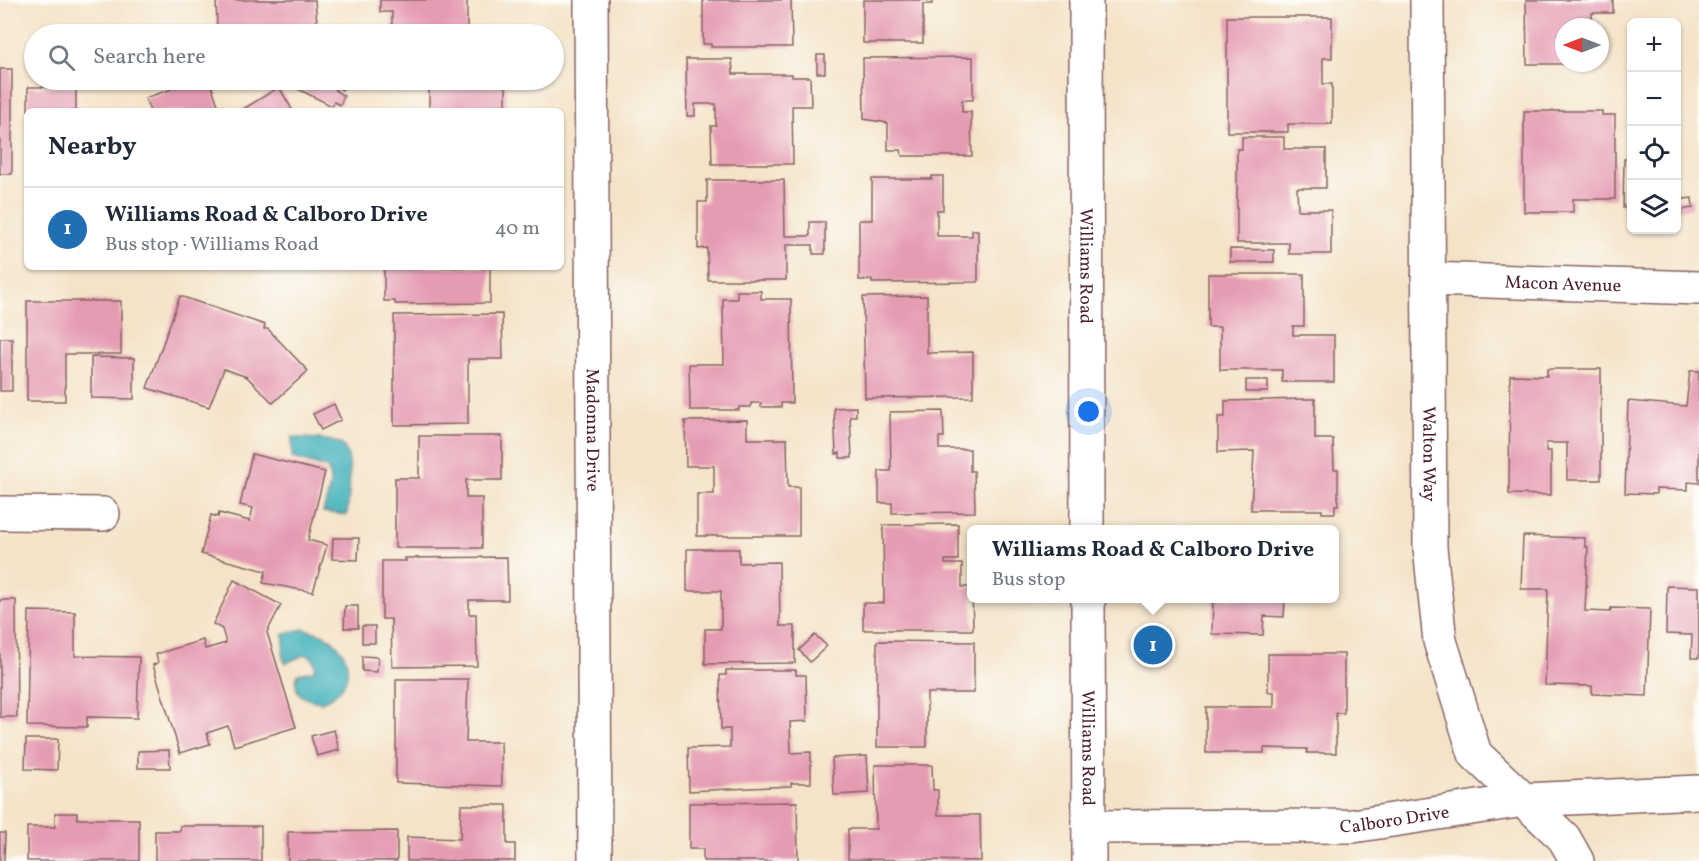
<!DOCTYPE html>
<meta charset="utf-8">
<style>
:root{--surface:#fff;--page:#f2f2f3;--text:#1f2937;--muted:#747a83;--line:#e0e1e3;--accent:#1f6fb2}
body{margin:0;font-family:Vollkorn,serif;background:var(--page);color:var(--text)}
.controls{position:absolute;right:18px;top:18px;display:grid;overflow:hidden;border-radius:9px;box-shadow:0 2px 4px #0004}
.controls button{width:54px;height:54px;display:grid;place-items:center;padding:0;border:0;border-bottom:2px solid var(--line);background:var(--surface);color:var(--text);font:30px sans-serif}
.compass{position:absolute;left:1555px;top:18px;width:54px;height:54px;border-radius:50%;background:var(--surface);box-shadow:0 2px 4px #0004;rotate:270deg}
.you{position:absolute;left:1089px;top:412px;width:21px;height:21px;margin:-15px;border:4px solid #fff;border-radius:50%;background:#1a73e8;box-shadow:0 0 0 9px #1a73e833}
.badge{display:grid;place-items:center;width:39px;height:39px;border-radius:50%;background:var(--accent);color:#fff;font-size:20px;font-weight:700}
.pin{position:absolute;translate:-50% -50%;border:3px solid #fff;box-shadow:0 2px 6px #0006}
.popup{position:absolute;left:967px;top:525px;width:372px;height:78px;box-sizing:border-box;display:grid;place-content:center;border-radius:9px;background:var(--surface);filter:drop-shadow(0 2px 4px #0005);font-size:20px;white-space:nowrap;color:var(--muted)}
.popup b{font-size:22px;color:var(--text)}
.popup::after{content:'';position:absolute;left:50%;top:100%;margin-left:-12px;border:12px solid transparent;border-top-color:var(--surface)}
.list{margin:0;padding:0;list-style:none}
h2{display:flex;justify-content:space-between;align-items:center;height:78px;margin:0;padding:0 24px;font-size:26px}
h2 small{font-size:20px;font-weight:400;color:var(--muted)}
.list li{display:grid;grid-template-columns:39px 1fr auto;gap:18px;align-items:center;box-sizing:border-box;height:84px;padding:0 24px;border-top:2px solid var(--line)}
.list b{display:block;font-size:22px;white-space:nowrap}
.list p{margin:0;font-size:20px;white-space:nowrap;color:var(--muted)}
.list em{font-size:20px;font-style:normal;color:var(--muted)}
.icon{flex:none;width:33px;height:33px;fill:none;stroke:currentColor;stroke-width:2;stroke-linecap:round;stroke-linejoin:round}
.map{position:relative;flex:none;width:1699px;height:861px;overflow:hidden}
.search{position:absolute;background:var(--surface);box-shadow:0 2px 4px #0004;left:24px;top:24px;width:540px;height:66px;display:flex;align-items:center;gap:15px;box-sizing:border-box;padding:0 21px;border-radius:33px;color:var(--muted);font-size:22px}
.panel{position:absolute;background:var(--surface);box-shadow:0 2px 4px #0004;left:24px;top:108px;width:540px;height:162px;border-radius:9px}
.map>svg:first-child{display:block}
</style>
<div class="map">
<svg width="1699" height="861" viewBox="0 0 1699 861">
<rect width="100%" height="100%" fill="#fdfcf7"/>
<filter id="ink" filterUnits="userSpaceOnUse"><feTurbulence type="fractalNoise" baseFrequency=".0167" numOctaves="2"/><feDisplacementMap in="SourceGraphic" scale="12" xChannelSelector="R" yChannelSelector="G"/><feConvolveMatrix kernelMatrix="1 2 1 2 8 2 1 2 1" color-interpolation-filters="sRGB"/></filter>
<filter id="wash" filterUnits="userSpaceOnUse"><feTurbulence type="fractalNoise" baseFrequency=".008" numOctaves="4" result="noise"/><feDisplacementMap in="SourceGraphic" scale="24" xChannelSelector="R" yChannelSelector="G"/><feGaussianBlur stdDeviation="1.35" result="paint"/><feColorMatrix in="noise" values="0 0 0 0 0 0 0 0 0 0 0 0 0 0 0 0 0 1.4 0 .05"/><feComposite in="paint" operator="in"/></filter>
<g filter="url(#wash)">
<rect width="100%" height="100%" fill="#f4e3c8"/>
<g fill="#41b1ba" stroke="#466872" stroke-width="1.5">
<path d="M292 437C306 439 326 438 339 443 356 451 348 499 347 515L323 512C327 498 334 481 327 468L292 458Z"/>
<path d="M303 629C310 631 319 632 326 636 356 655 355 690 321 702 304 700 291 694 298 674L313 671 316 667 313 659 306 654 286 663 283 659 284 634Z"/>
</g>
<g id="blocks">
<g fill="#e59cb3">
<path d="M216 0H315L318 34H258L257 27 217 29Z"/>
<path d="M380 0H467V34H392V12H380Z"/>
<path d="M703 0H791L792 47H711V44H703Z"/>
<path d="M863 0H932V4H923V43H863Z"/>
<path d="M1526 0H1613V13H1592V27H1564V64H1527Z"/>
<path d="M1227 17H1332V58H1323V84H1332V124H1288V132H1227Z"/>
<rect x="817" y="55" width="8" height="18"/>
<path d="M973 57V100H962V112H971L972 156H902L901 150H888V123L864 119 863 58Z"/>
<path d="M686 59H732L733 74H792V77H810L811 106H792L793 164H712L711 126H716V104H695V116H687Z"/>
<rect x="0" y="69" width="12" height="105"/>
<path d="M199 80H206L208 85 211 84 220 111H150L145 98Z"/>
<path d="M287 80H347L342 90 337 87 335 90 344 96 340 105 334 102 332 106 286 83Z"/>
<path d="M429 80H506V108H495V111L429 109Z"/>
<rect x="28" y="87" width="48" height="24"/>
<path d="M279 87 293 111H237L245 108Z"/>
<path d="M1524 111H1602V115H1615V199H1573V212H1524Z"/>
<path d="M1242 137H1284V149H1326V188H1297L1298 210H1331V254H1289V243H1237V149H1242Z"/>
<path d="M1624 159H1632V208H1623Z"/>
<path d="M932 176H943V210H937V236H972V230H978V282L872 283V280H859V220H872V179H932Z"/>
<path d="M707 180H784L785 236H810V222H825V254H813V245H786V280H708L707 248 698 249V202H707Z"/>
<path d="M1692 198 1693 208 1678 210 1677 200Z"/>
<path d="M1230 249 1274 250V262H1230Z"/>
<path d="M384 267H490V303L395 304V301H384Z"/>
<path d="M1208 274H1304V326H1293V335H1334V382H1282V370H1220V327H1208Z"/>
<path d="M737 291H761V299H791L792 403H781V407H761V403H751V407H739V410H690L689 364H724L723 299H737Z"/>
<path d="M180 296 265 325 264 329H268L308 371 273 403 247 377 224 369 209 407 147 388Z"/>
<path d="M927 296V353L973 352V397L865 398 863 297Z"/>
<path d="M27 301H121V354H65V401H27Z"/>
<path d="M502 314 503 359H468V424L394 425V315Z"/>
<rect x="0" y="338" width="12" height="53"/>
<path d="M91 357 134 358V399L91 398Z"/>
<path d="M1547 369H1601V480H1567V443H1546V451H1551V495L1509 494 1510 375 1547 376Z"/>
<path d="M1690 371H1699V483L1688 482V490L1656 489V494L1625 493 1628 401 1686 406Z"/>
<rect x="1246" y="380" width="22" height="12"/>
<path d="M1305 399H1315V439H1333L1334 469H1338V505H1335V513H1322V510H1251L1254 451 1218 452V417H1225V401Z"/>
<path d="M334 404 341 420 321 430 313 414Z"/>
<path d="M856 407V416H850L852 458H840V453L836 454 834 408Z"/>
<path d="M943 411 944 437H939V449H970V471H974L975 512 892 513V503H879V471H891L890 412Z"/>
<path d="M747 420V439H787L788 487H799V536H697V494H714V466H686L685 421Z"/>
<path d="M419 436H502V480H466V498H482V548H395V478H419Z"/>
<path d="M252 454 325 472 308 540 327 545 313 592 263 583 266 571 201 554 211 515 218 517 219 513 250 521 253 508 240 505Z"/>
<path d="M958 524V560H945V564H962V587H972L973 630H863V603H884L883 525Z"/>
<path d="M1523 536 1585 538V547H1588L1585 611 1610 612 1611 608 1650 609 1647 696 1592 694V686L1545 685 1548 589H1521Z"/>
<path d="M333 538H359L358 560 332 559Z"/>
<path d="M687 549H739V563L779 562 780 626H795V663L705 664V629H721V591H687Z"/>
<path d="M507 557 508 600H469V614H476L477 666 392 667 391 619H382V561H406L405 558Z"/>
<path d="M234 580 281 605 267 632 296 727 234 746 228 726 207 733 210 744 180 753 153 665 158 663 156 654 203 640 205 649 226 643 222 629 213 624Z"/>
<path d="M1667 586 1699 587V658H1691L1692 635 1666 634Z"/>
<path d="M1213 598H1285L1284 617 1264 616 1263 635 1212 634Z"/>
<path d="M0 600H16L17 717H0Z"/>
<path d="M345 606H358V628H344Z"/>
<path d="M29 611 75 612V656L139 657 137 718 87 717V727L27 726Z"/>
<rect x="362" y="626" width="13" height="17"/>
<path d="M815 635 827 646 810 662 799 650Z"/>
<path d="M877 641 974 642V693H927V747H877Z"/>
<path d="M1268 654H1344V713H1336V753H1307V749L1264 748V753H1206V707H1274V692H1268Z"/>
<path d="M362 656 378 657 377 672 362 671Z"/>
<path d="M726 670H796V675H806L807 721 790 722 791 753 811 752V783H791V786L689 791 688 748 730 747V729H721L720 675H726Z"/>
<path d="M396 679H468L466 742H501L502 786 396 783Z"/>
<path d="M334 730 339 750 317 756 311 736Z"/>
<path d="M26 739H58L57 770 25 769Z"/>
<path d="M169 750 170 768H138V751Z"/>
<path d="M867 756 869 793 834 795 832 758Z"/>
<path d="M875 765H932L933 790H938V815H980L981 861 848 859V829H876Z"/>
<path d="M797 802 798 861H703V849H689V803Z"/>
<path d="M461 805H507V844H515V861H407V837L460 839Z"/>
<path d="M55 813H77V819H139V861H27V827H55Z"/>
<path d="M180 826H261V861H155V831H180Z"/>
<path d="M397 831V861H288V832Z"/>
<path d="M0 833H5L4 861H0Z"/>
</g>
</g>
</g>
<g filter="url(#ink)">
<use href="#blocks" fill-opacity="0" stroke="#866462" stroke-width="1.5"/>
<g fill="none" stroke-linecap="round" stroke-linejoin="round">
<defs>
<g id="minor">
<path id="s1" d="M591 0 595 861"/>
<path id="s2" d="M1086 0 1087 530"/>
<path id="s3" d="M1427 0 1430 548 1440 641 1475 754 1564 838 1577 861"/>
<path id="s4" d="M1428 279 1699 288"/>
<path d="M0 513 103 514"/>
<path id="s5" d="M1088 598 1089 861"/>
<path id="s6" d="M1089 827 1353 826 1524 800 1699 792"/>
</g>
</defs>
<use href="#minor" stroke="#866462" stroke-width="36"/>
<use href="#minor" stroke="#fff" stroke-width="33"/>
</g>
</g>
<g text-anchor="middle" stroke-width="5" stroke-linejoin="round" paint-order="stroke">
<g font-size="18" fill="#4a1f2b" stroke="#fdfcf7">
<text dy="6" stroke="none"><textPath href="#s2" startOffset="266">Williams Road</textPath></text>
<text dy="6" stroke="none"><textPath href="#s4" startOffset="135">Macon Avenue</textPath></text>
<text dy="6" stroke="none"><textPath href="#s1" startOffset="430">Madonna Drive</textPath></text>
<text dy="6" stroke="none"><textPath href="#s3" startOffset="454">Walton Way</textPath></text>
<text dy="6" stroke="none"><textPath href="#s5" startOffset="150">Williams Road</textPath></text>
<text dy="6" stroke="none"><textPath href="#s6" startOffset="306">Calboro Drive</textPath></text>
</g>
</g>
</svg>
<div class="controls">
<button>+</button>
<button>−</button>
<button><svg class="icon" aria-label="locate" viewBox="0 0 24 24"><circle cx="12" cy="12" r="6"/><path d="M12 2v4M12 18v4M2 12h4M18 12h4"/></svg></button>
<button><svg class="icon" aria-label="layers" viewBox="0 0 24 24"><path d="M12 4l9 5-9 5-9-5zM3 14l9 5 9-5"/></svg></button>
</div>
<svg class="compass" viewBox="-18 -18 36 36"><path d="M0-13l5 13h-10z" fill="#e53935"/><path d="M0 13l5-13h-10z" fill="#747a83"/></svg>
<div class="you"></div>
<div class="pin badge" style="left:1153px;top:645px">1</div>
<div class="popup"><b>Williams Road &amp; Calboro Drive</b>Bus stop</div>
<div class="search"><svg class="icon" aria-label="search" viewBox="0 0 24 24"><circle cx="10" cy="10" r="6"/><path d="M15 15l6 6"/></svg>Search here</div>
<section class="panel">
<h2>Nearby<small></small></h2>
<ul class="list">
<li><span class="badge">1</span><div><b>Williams Road &amp; Calboro Drive</b><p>Bus stop · Williams Road</p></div><em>40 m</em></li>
</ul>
</section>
</div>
